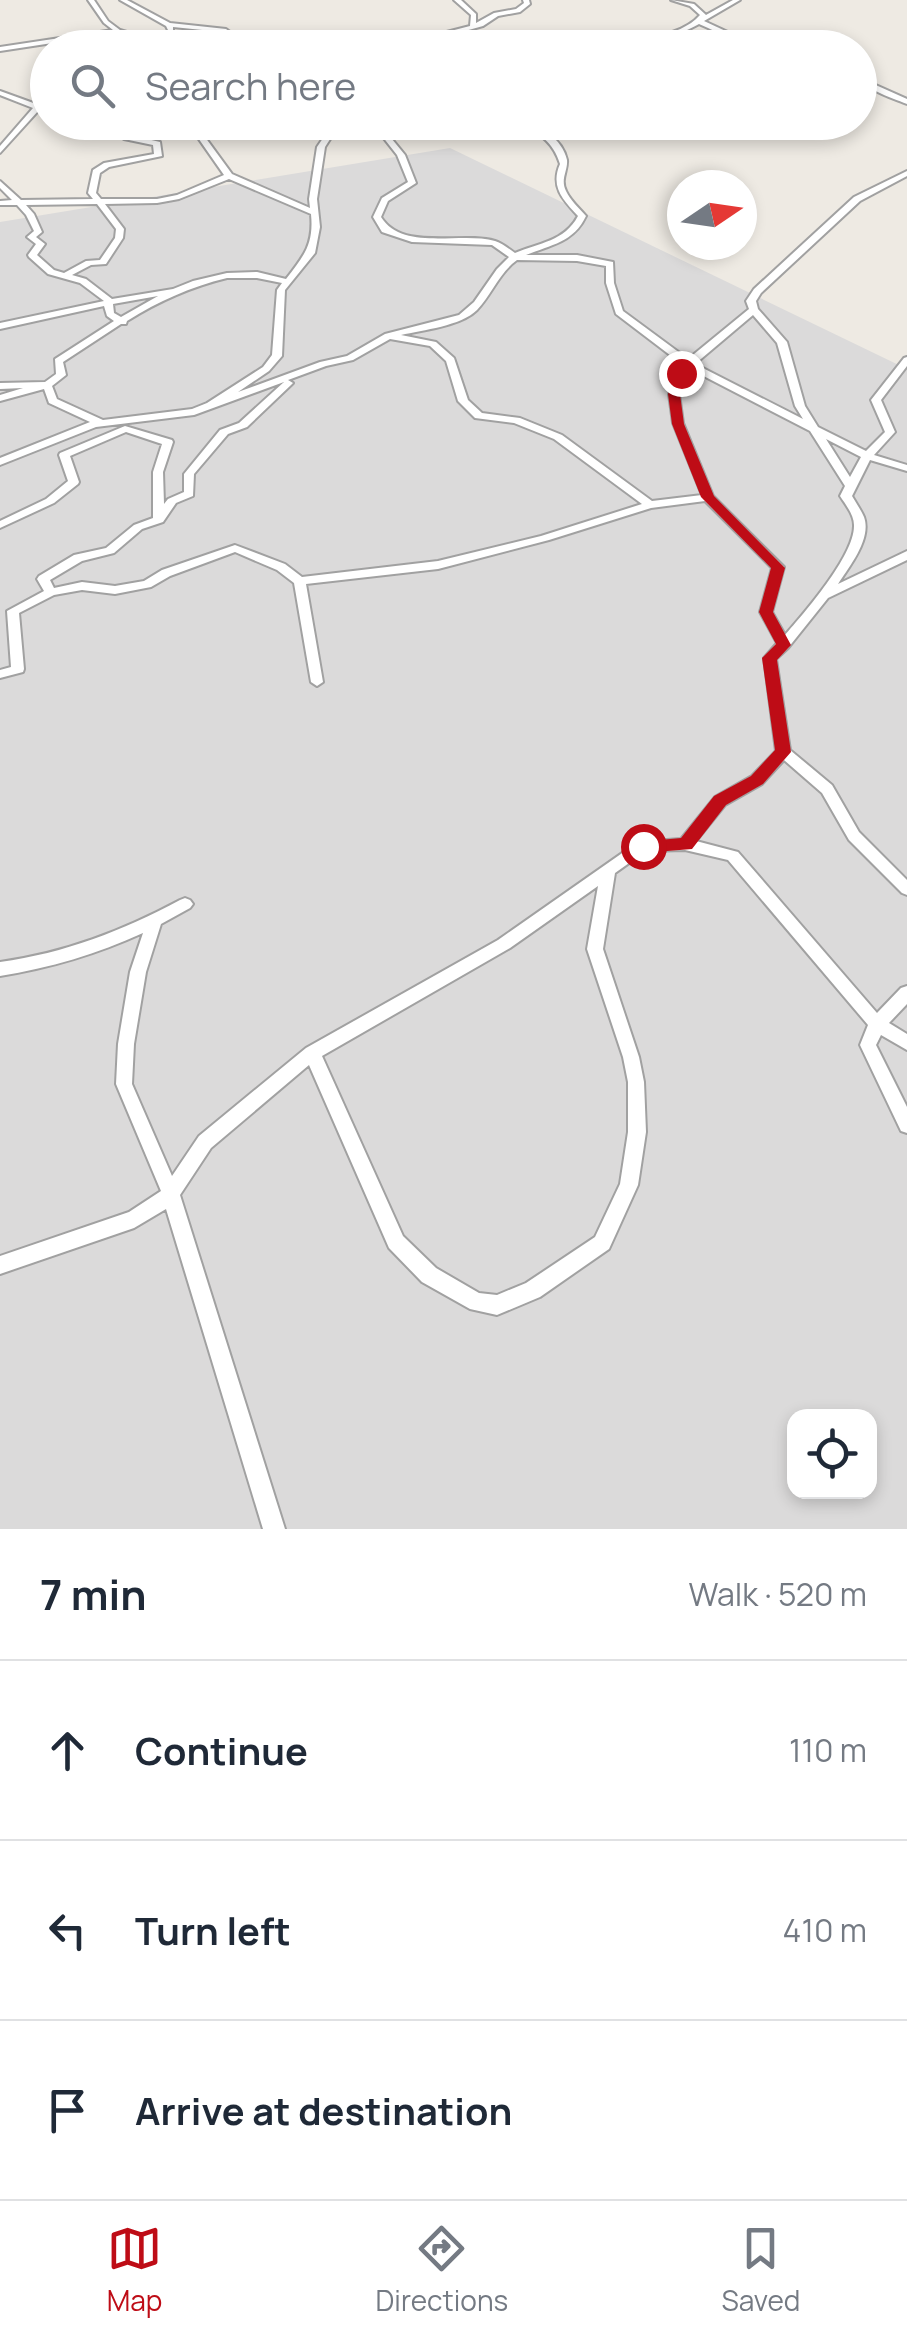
<!DOCTYPE html>
<meta charset="utf-8">
<style>
:root{--surface:#fff;--page:#f6f6f7;--text:#1f2937;--muted:#747a83;--line:#e0e1e3;--accent:#be0c16}
body{margin:0;font-family:Manrope,sans-serif;background:var(--page);color:var(--text)}
.controls{position:absolute;right:30px;bottom:30px;display:grid;overflow:hidden;border-radius:20px;box-shadow:0 5px 15px #0003}
.controls button{width:90px;height:90px;display:grid;place-items:center;padding:0;border:0;border-bottom:2px solid var(--line);background:var(--surface);color:var(--text);font:50px sans-serif}
.compass{position:absolute;left:667px;top:170px;width:90px;height:90px;border-radius:50%;background:var(--surface);box-shadow:0 5px 15px #0003;rotate:77deg}
.stop{position:absolute;width:30px;height:30px;margin:-22px;border:8px solid #be0c16;border-radius:50%;background:#fff}
.stop.end{background:#be0c16;border-color:#fff;box-shadow:0 2px 10px #0008}
.list{margin:0;padding:0;list-style:none}
h2{display:flex;justify-content:space-between;align-items:center;height:130px;margin:0;padding:0 40px;font-size:42px}
h2 small{font-size:32px;font-weight:400;color:var(--muted)}
.list li{display:grid;grid-template-columns:65px 1fr auto;gap:30px;align-items:center;box-sizing:border-box;height:180px;padding:0 40px;border-top:2px solid var(--line)}
.list b{display:block;font-size:38px;white-space:nowrap}
.list em{font-size:32px;font-style:normal;color:var(--muted)}
.icon{flex:none;width:55px;height:55px;fill:none;stroke:currentColor;stroke-width:2;stroke-linecap:round;stroke-linejoin:round}
.map{position:relative;flex:none;width:907px;height:1529px;overflow:hidden}
.search{position:absolute;background:var(--surface);box-shadow:0 5px 15px #0003;left:30px;right:30px;top:30px;height:110px;display:flex;align-items:center;gap:25px;box-sizing:border-box;padding:0 35px;border-radius:55px;color:var(--muted);font-size:38px}
.sheet{height:670px;background:var(--surface)}
nav{display:flex;justify-content:space-around;align-items:center;box-sizing:border-box;height:140px;border-top:2px solid var(--line);background:var(--surface);font-size:28px;color:var(--muted)}
nav a{display:grid;justify-items:center;gap:5px}
nav .on{color:var(--accent)}
.map>svg:first-child{display:block}
</style>
<div class="map">
<svg width="907" height="1529" viewBox="0 0 907 1529">
<rect width="100%" height="100%" fill="#eeeae3"/>
<path fill="#dbdada" fill-rule="evenodd" d="M450 148 907 369V1529H0V222ZM794 1416H870V1492H794Z"/>
<g fill="none" stroke-linecap="round" stroke-linejoin="round">
<defs>
<g id="minor">
<path d="M88 0H94L108 21 120 30 180 48H168L118 33 0 51V47L113 30 104 23Z"/>
<path d="M120 0H127L170 23 226 29 252 48H244L222 32 173 27V32H169L166 26Z"/>
<path d="M454 0H461L476 14V23L494 13 516 9 524 3 523 0H529L530 4 520 12 498 16 483 26 436 39 418 48H410L431 36 470 26 471 15Z"/>
<path d="M671 0 694 4 706 15 733 0H740L704 21 745 40 776 48C748 48 724 35 699 24 675 38 633 48 605 48 634 38 679 39 700 15L690 6Z"/>
<path d="M860 71 869 82 907 99V104C890 97 862 90 860 71Z"/>
<path d="M0 91 36 104 48 93V100L42 106 48 108V113L39 110 0 153V146L33 108 0 95Z"/>
<path d="M97 122 120 125 130 135 160 142 162 156 109 167 100 173 96 193 101 199H157L177 195 224 175 187 122H194L232 174 310 208 309 199 317 147 334 122H341L325 147 317 199 320 227 315 253 285 290 282 356 269 371 238 392 320 362 347 356 385 334 459 315 474 302 497 269 509 257 492 245 412 242 382 232 373 217 382 198 408 182 397 155 371 122H378L405 155 416 183 388 201 381 217C403 252 461 231 495 241 502 243 509 249 515 253 539 243 565 241 578 216 563 200 550 187 560 164 553 141 539 134 520 122 539 122 563 140 567 160 568 171 560 179 566 191 570 200 579 208 586 216 574 242 551 245 526 255H577L613 262 614 283 623 311 688 359 749 309 746 301 754 289 854 197 907 171V176L860 201 761 293 756 301 758 309 787 342 805 406 818 427 866 451 885 432 871 400 904 358 907 357V366L881 400 895 432 874 455 907 465V471L870 460 852 496C856 503 861 510 864 517 872 539 849 567 838 584L907 551V560L828 598 788 648 776 659 790 750 832 785 859 832 907 880V895L902 893 849 840 822 793 784 760 762 784 725 805 696 841 738 852 877 1013 901 988 907 986V1004L889 1023 907 1034V1050L881 1035 876 1045 907 1107V1133L901 1131 860 1045 868 1025 728 860 685 850 646 851 615 873 603 949 639 1057 644 1082 646 1132 638 1185 609 1249 540 1297 497 1315 470 1309 422 1282 389 1248 309 1065 211 1148 180 1195 285 1529H263L166 1209 134 1228 0 1274V1256L129 1212 161 1191 116 1084 118 1044 130 972 143 933C97 954 50 968 0 976V962C65 953 122 931 180 900L185 898 190 900 193 904 190 908 161 924 146 972 134 1044 132 1084 172 1176 199 1136 306 1048 498 940 638 842 681 839 715 797 752 776 776 751 764 658 777 643 760 612 772 568 705 501 651 508 549 540 438 569 306 584 323 682 317 686 311 682 294 583 277 570 235 552 170 576 151 587 115 594 82 590 54 595 19 613 24 669 23 672 0 678V670L11 667 7 611 44 591 37 579 39 576 74 555 106 548 134 525 153 518V472L162 444 126 432 70 456 79 482 78 484 54 503 0 528V521L46 499 68 481 59 455 60 453 125 426 172 440 173 442 163 472 164 504 168 499 184 492V474L220 430 239 423 284 382 194 415 96 427 0 465V458L90 422 49 403 44 389 0 401V395L23 388 0 389V383L45 382 56 374 55 359 114 321 107 316 104 306 0 329V323L104 301 80 283 48 274 29 257 28 255 36 244 27 237 34 231 26 215 17 205H0V201L12 200 0 188V181L21 200 93 199 88 193 93 170 104 163 154 154 153 145 124 139 114 129ZM229 179 311 214C314 244 304 256 286 279L257 272 227 273 193 281 173 289 112 299 86 279 72 275 91 265 106 264 123 238 124 229 105 204 157 203 179 199ZM97 204 116 229 115 238 100 260 86 261 64 273 54 270 37 255 45 244 36 237 42 232 34 214 26 205ZM517 260 577 261 606 266V283L616 314 683 365 669 394 673 423 702 495 652 501 562 435 520 418 482 413 468 400 454 358 436 342 401 335C423 330 461 326 477 310 492 294 499 273 517 260ZM227 278H257L282 283 277 290 272 355 263 367 207 403 192 409 103 420 57 399 52 386 66 375 63 362 121 324H126L127 321C159 301 190 287 227 278ZM158 296 121 317 114 313 113 304ZM753 315 777 343 795 406 803 419 695 364ZM390 339 430 346 446 361 458 401 475 418 514 423 554 439 642 504 541 536 438 561 302 577 285 564 235 545 162 570 144 581 115 586 82 582 54 588 50 580 82 561 114 553 142 529 163 522 176 503 193 496 194 474 228 434 247 427 291 385 293 383 288 380 326 366 353 360ZM690 369 810 431 845 486 840 496C846 505 854 515 854 525 855 555 804 613 785 635L772 612 784 567 713 496 683 423 679 394ZM826 439 861 457 850 477ZM598 886 587 949 623 1057 628 1082V1132L620 1184 595 1237 526 1283 497 1295 479 1293 436 1268 403 1236 322 1056 510 948Z"/>
</g>
</defs>
<use href="#minor" stroke="#a1a1a1" stroke-width="4"/>
<use href="#minor" fill="#fff" fill-rule="evenodd"/>
</g>
<path fill="#be0c16" d="M677 371 687 373 680 394 684 424 714 496 785 568 773 612 791 645 777 660 791 752 763 784 726 805 692 849 643 853 637 851V842L681 838 714 796 751 776 775 750 762 658 776 644 759 612 771 568 701 497 672 424 668 394Z"/>
</svg>
<div class="controls">
<button><svg class="icon" aria-label="locate" viewBox="0 0 24 24"><circle cx="12" cy="12" r="6"/><path d="M12 2v4M12 18v4M2 12h4M18 12h4"/></svg></button>
</div>
<svg class="compass" viewBox="-18 -18 36 36"><path d="M0-13l5 13h-10z" fill="#e53935"/><path d="M0 13l5-13h-10z" fill="#747a83"/></svg>
<div class="stop" style="left:643px;top:846px"></div>
<div class="stop end" style="left:681px;top:373px"></div>
<div class="search"><svg class="icon" aria-label="search" viewBox="0 0 24 24"><circle cx="10" cy="10" r="6"/><path d="M15 15l6 6"/></svg>Search here</div>
</div>
<section class="sheet">
<h2>7 min<small>Walk · 520 m</small></h2>
<ul class="list">
<li><svg class="icon" aria-label="ahead" viewBox="0 0 24 24"><path d="M12 20V5M6 11l6-6 6 6"/></svg><div><b>Continue</b></div><em>110 m</em></li>
<li><svg class="icon" aria-label="left" viewBox="0 0 24 24"><path d="M17 20v-9H6M10 6l-5 5 5 5"/></svg><div><b>Turn left</b></div><em>410 m</em></li>
<li><svg class="icon" aria-label="arrive" viewBox="0 0 24 24"><path d="M6 21V4h12l-3 4 3 4H6"/></svg><div><b>Arrive at destination</b></div></li>
</ul>
</section>
<nav>
<a class="on"><svg class="icon" aria-label="map" viewBox="0 0 24 24"><path d="M3 6l6-2 6 2 6-2v14l-6 2-6-2-6 2zM9 4v14M15 6v14"/></svg>Map</a>
<a><svg class="icon" aria-label="directions" viewBox="0 0 24 24"><path d="M12 3l9 9-9 9-9-9zM9 14v-3h6M13 9l2 2-2 2"/></svg>Directions</a>
<a><svg class="icon" aria-label="saved" viewBox="0 0 24 24"><path d="M7 4h10v16l-5-4-5 4z"/></svg>Saved</a>
</nav>
